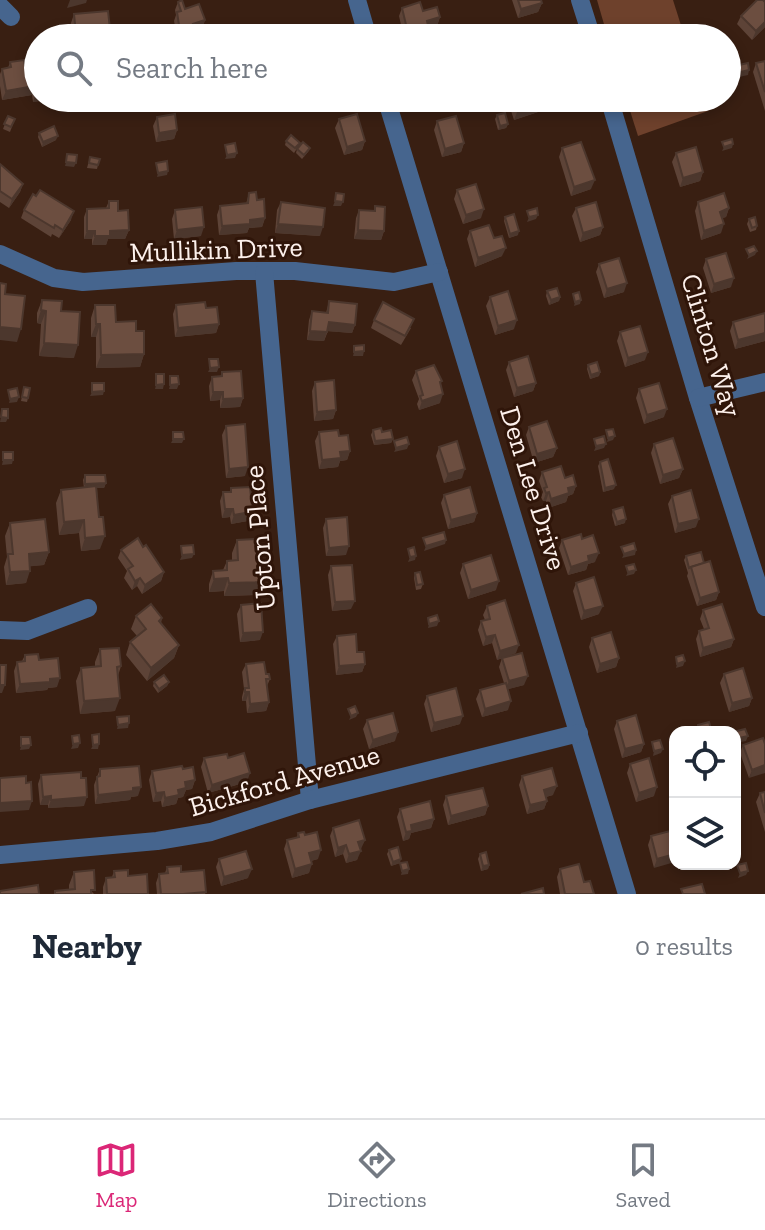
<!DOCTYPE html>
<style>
:root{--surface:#fff;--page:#f2f2f3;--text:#1f2937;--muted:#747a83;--line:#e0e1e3;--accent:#db2777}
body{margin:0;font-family:"Zilla Slab",serif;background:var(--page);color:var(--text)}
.controls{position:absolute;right:24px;bottom:24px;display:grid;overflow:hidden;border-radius:16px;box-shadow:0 4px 12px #0003}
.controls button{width:72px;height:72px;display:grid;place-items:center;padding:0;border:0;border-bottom:2px solid var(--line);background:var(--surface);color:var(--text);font:40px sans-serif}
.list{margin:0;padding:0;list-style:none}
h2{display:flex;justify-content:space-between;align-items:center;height:104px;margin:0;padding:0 32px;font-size:34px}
h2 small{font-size:26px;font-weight:400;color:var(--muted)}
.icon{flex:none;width:44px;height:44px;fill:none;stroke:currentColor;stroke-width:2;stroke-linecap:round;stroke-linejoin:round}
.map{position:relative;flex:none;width:765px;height:894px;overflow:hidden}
.search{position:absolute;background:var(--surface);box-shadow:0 4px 12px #0003;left:24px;right:24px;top:24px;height:88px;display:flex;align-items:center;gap:20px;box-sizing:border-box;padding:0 28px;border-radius:44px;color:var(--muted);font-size:30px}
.sheet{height:224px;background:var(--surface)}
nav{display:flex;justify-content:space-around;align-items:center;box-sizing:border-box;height:112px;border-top:2px solid var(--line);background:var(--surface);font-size:22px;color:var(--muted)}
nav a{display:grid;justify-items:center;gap:4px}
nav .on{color:var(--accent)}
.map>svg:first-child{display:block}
</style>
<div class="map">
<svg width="765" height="894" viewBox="0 0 765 894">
<rect width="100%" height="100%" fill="#391f12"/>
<g fill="#6e412c">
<path d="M597 0H673L685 38H608Z"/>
<path d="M626 98H704L708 111 638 136Z"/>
</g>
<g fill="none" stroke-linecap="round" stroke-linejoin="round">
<g stroke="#46658e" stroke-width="18">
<path d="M357 0 368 38"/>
<path d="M580 0 592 38"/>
<path d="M0 6 11 17"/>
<path d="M386 98 627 894"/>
<path d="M609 98 698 398 765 607"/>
<path d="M0 254 54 278 83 282 236 271H295L394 282 439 272"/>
<path d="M264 272 310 800"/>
<path d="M698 398 765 382"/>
<path d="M0 630 27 631 88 608"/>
<path d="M0 855 157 841 211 832 310 800 579 733"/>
</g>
</g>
<g fill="#5d4337">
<path d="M512 0H541L542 3 538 12 518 18Z"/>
<path d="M178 2 185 9 205 20 202 29 195 31 198 38H162L166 30 175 26 174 21 176 15 175 10Z"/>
<path d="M402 8 423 11 440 17 437 26 429 28 426 38H404L399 16Z"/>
<path d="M74 14 111 38H59L60 35 70 34V26Z"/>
<path d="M741 16 765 27 752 40 737 24Z"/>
<path d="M765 61V111L753 72 756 63Z"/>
<path d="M10 62 25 65 38 63 40 101 33 102 32 95 2 100 0 86V74L2 69 8 68Z"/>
<path d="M424 98H454L450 99 447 107 428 112Z"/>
<path d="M507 98H554L550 108 514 120Z"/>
<path d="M497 115 508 124 506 128 498 130 495 119Z"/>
<path d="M8 116 15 119 10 132 3 129Z"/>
<path d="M157 117 177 130 174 139 156 142 153 126Z"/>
<path d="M339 119 365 141 362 150 344 155 335 128Z"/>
<path d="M437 121 464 143 461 152 442 157 434 130Z"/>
<path d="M39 133 56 140 42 147 38 137Z"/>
<path d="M286 141 300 143 298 147 294 153 285 145Z"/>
<path d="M310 148 308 152 302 159 296 153 297 149Z"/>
<path d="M562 148 591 189 571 196 559 157Z"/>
<path d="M676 153 703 172 700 181 680 187 672 162Z"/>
<path d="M90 157 98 165 97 169 87 168Z"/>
<path d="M0 164 23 184 20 192 9 208 0 202Z"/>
<path d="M457 190 481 218 463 224 454 199Z"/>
<path d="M249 193 257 200 265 218 262 227 249 228 247 233 219 235 217 215 220 206 246 204Z"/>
<path d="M109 201 118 211 129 230 125 239H108L106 245H92V239H84V217L87 209 106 208Z"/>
<path d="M281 202 320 236 275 233 277 210Z"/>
<path d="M698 202 729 208 726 217 722 218 721 233 701 240 695 211Z"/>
<path d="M375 206 384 231 381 240 354 239 356 218 359 210 374 211Z"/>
<path d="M576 208 603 227 600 235 580 242 572 216Z"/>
<path d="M24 210 71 220 59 238 52 234 51 237 21 218Z"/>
<path d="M175 210 201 236 174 239 172 219Z"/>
<path d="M505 217 518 235 509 238 504 221Z"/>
<path d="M749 219 757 226 756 230 750 232 747 224Z"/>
<path d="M470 231 494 238 502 256 475 267 467 239Z"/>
<path d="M706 259 731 287 711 293 703 268Z"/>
<path d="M599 264 624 292 604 298 596 272Z"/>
<path d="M547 291 560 297 559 301 549 305 546 296Z"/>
<path d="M490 297 514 329 495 335 486 306Z"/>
<path d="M42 300 74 358 39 356 41 324 37 323V313Z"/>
<path d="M329 301 355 325 352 333 328 331 324 341 307 340 309 320 312 311 326 313Z"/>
<path d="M95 305 116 322 136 331 144 354 140 367 96 368V337H91V318Z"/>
<path d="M176 305 206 308 219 324 216 333 175 337 173 314Z"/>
<path d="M765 313V341L735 349 730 331 733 322Z"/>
<path d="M374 320 411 328 401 345 371 328Z"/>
<path d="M620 332 645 360 625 367 617 341Z"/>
<path d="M509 362 536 383 533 391 514 397 506 370Z"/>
<path d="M588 365 600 372 599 376 590 379 587 369Z"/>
<path d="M416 371 440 385V403L419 410 417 404 419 399 412 380Z"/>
<path d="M222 372 243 398 240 407 220 408V400L210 401 209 386 212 377H220Z"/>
<path d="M315 382 336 410 333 419 314 421 312 391Z"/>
<path d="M24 387 28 398 27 402 21 401Z"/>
<path d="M639 389 664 417 644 424 636 398Z"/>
<path d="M226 426 245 476 226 478 222 435Z"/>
<path d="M529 427 557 448 553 457 534 463 526 435Z"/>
<path d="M373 430 382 432 393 439 391 443 374 445 371 435Z"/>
<path d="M319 432 339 436 350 451 347 460 340 461 338 467 319 469 315 441Z"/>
<path d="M654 444 683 469 679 478 660 484 651 453Z"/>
<path d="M439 447 462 478 444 483 436 456Z"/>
<path d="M600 462 614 489 603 492 598 466Z"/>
<path d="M542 472 565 478 576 486 573 494 568 496 566 502 548 508 546 501H543L541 497 543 492 539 481Z"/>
<path d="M85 475 106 483 104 488H97L100 549 81 551 79 533 59 535 56 503 61 490 84 488 83 480Z"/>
<path d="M231 488 253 520 231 524 230 517 222 518 220 501 223 492H230Z"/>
<path d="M444 495 477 513 474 522 448 529 441 503Z"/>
<path d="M672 496 696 527 675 533 668 504Z"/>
<path d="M613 510 625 523 615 526 612 515Z"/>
<path d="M326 519 346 555 326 556 323 528Z"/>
<path d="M10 523 49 552 44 565 30 566 26 583 6 585 4 567 7 557 5 536Z"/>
<path d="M582 539 595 562 588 564 586 570 568 575 559 548 562 540Z"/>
<path d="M237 540 261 582 256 595 224 596V591L209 592V584L213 571 223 570 227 561H232V553Z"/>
<path d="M143 547 164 572 161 581 142 594 137 586 132 590 124 578 127 571 118 558 121 550Z"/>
<path d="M686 556 704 563 719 592 716 600 697 606 687 576 688 573 684 560Z"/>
<path d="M463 564 496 590 468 599 460 573Z"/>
<path d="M331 566 351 609 332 611 328 575Z"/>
<path d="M415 573 423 584 421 589 416 590 414 578Z"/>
<path d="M576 583 599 614 581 620 573 591Z"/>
<path d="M241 605 260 640 240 642 237 614Z"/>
<path d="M487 606 516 653 497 660 492 643 483 646 478 630 481 621 485 620 483 615Z"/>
<path d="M703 610 734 639 731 647 700 657 696 639 699 631 704 629 700 619Z"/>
<path d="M136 616 162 618 161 623 179 645 174 658 147 681 126 655 130 642 137 636 131 629Z"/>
<path d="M337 636 357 652 365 664 362 672 336 675 333 644Z"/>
<path d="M592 638 619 658 616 667 597 673 589 647Z"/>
<path d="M100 649 121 666 118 676 115 711 80 714 76 681 81 668 95 667V662Z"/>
<path d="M25 655 39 660 57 687 48 688 47 690 16 693 14 671 17 662 22 661Z"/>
<path d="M502 658 524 685 508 689V710L482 717 476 699 480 690 504 683 499 667Z"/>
<path d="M246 664 266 674 270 679 267 686 269 702 266 711 247 713 246 701H242V697L244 689 242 672Z"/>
<path d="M724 674 752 698 749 706 729 712 720 683Z"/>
<path d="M154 682H169L167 686 158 693 153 686Z"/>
<path d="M427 696 460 724 431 732 424 704Z"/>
<path d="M367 720 395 741 369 749 363 729Z"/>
<path d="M617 721 644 744 641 752 622 758 614 729Z"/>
<path d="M765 744 749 778 740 753 743 745Z"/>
<path d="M204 758 247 782 208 793 201 767Z"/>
<path d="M630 764 654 796 636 802 627 773Z"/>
<path d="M100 769 138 796 131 797 130 800 95 804 94 785Z"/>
<path d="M183 769 195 780 192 789 186 790 183 797 178 798 176 804 162 807 161 801 153 802 149 780 152 771Z"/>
<path d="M41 775 81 778 84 806 48 808V805H40L38 784Z"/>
<path d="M522 776 553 795 546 797 547 801 544 809 527 814 519 785Z"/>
<path d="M765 792V832L756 802 760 793Z"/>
<path d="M446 796 488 806 485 815 448 825 443 805Z"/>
<path d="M400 809 434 819 431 828 411 833 409 839 403 841 397 817Z"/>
<path d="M333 828 365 840 360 849 357 860 346 863 343 854 335 857 330 836Z"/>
<path d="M674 830 654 868 648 845 651 836Z"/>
<path d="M298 833 318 859 311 861 309 873 292 878 284 849 287 840 297 837Z"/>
<path d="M389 850 400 863 391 866 387 854Z"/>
<path d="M480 854 489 865 488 869 481 871 478 859Z"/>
<path d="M219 859 248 878 221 886 216 867Z"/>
<path d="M167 867 181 872 206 892 205 894H157L156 883 159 874 165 873Z"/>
<path d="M560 869 584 882 594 894H560L557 877Z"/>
<path d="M114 871 128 876 148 894H103V887L106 878 112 877Z"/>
<path d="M74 872 94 894H54L55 891 69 890V885Z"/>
</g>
<g fill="#4c372d">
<path d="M70 0H87L86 3 67 8Z"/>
<path d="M542 3 538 12 518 18 521 9Z"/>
<path d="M440 17 437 26 425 30 429 29 426 38H406L408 33 427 21Z"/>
<path d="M205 20 202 29 190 33 193 24Z"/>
<path d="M765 22V27L752 40 756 31Z"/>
<path d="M749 70 748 75 730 79 732 74Z"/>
<path d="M35 86 32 95 2 100 6 91Z"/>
<path d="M36 93H38V98H41L40 101 33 102Z"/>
<path d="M447 98H454L450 99 447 107 428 112 431 104Z"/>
<path d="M547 98H554L550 108 514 120 519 107Z"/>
<path d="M508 124 506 128 498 130 500 126Z"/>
<path d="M177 130 174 139 156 142 159 133Z"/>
<path d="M58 136 56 140 42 147 43 142Z"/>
<path d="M365 141 362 150 344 155 347 147Z"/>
<path d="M464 143 461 152 442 157 445 149Z"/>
<path d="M733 144 732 148 722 151 724 147Z"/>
<path d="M237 153 235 158 225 159 227 155Z"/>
<path d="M66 162 76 163 74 167 65 166Z"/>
<path d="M168 171 167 175 157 177 158 173Z"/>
<path d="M703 172 700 181 680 187 683 178Z"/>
<path d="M595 180 591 189 571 196 574 187Z"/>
<path d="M23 184 20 192 9 208 12 199Z"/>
<path d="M335 201 343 202 341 206H333Z"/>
<path d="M729 208 726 217 717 220 720 212Z"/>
<path d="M484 209 481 218 463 224 466 215Z"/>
<path d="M74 211 71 220 59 238 63 230Z"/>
<path d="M538 215 536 219 527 222 529 217Z"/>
<path d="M265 218 262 227 249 228 247 233 219 235 222 226 250 220Z"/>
<path d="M278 224 323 227 320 236 275 233Z"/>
<path d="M724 224 721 233 701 240 704 231Z"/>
<path d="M204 227 201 236 174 239 177 230Z"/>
<path d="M603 227 600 235 580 242 583 233Z"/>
<path d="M129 230 125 239H108L106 245H92L95 236 110 231Z"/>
<path d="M358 230 384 231 381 240 354 239Z"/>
<path d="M87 231H95L92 239H84Z"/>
<path d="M519 231 518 235 509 238 510 234Z"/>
<path d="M506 248 502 256 475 267 478 258Z"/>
<path d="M757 251 755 255 747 259 749 255Z"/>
<path d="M734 278 731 287 711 293 714 284Z"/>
<path d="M627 283 624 292 604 298 607 289Z"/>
<path d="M560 297 559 301 549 305 551 300Z"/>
<path d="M581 300 580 304 574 306 575 302Z"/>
<path d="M41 310 46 311 41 324 37 323Z"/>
<path d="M517 320 514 329 495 335 498 326Z"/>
<path d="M329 322 355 325 352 333 325 331Z"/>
<path d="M96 324H100L96 337H91Z"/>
<path d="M219 324 216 333 175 337 178 328Z"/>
<path d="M0 327 21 329 17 342 0 340Z"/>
<path d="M310 331 327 332 324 341 307 340Z"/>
<path d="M765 333V341L735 349 738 340Z"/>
<path d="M44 343 78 345 74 358 39 356Z"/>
<path d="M364 351 363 356H353L354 352Z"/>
<path d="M648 352 645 360 625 367 628 358Z"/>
<path d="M144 354 140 367 96 368 101 355Z"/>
<path d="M219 367 217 372H208L210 368Z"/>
<path d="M600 372 599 376 590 379 591 375Z"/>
<path d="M536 383 533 391 514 397 517 388Z"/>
<path d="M164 384 163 389H155L156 385Z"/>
<path d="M179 384 177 389H169L170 385Z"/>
<path d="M104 391 103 395 90 396 92 392Z"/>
<path d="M213 392H223L220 400 210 401Z"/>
<path d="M443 394 440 403 419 410 422 401Z"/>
<path d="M19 397 17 402 9 403 10 399Z"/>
<path d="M243 398 240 407 220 408 223 399Z"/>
<path d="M667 409 664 417 644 424 647 415Z"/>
<path d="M336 410 333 419 314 421 317 412Z"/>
<path d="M1 417 8 418 6 422H0Z"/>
<path d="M615 436 613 440 607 442 608 438Z"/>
<path d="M173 439H184L182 443H171Z"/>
<path d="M393 439 391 443 374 445 375 441Z"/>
<path d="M409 444 407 449 394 452 396 448Z"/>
<path d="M606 444 604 448 594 451 596 446Z"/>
<path d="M557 448 553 457 534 463 537 454Z"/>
<path d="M350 451 347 460 340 461 338 467 319 469 322 460 340 452Z"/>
<path d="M3 460H13L12 464 2 465Z"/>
<path d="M248 467 245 476 226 478 229 469Z"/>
<path d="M465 469 462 478 444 483 448 474Z"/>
<path d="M683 469 679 478 660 484 663 475Z"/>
<path d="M106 483 104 488H84L85 484Z"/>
<path d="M616 485 614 489 603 492 605 488Z"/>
<path d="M576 486 573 494 568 496 566 502 548 508 551 499 568 488Z"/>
<path d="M549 492 546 501H543L546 493Z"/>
<path d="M225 509H233L230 517 222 518Z"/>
<path d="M256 511 253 520 231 524 234 515Z"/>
<path d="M477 513 474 522 448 529 451 520Z"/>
<path d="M626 519 625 523 615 526 617 522Z"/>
<path d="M699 519 696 527 675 533 678 524Z"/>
<path d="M84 520 79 533 59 535 64 522Z"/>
<path d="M105 536 100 549 81 551 85 538Z"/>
<path d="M446 540 445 544 424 551 426 546Z"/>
<path d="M349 546 346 555 326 556 329 548Z"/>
<path d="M636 550 635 555 622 558 624 554Z"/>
<path d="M49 552 44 565 24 567 29 554Z"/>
<path d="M599 553 595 562 588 564 586 570 568 575 571 567 588 556Z"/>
<path d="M194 554 192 558 180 560 182 555Z"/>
<path d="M416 556 415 560 408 562 410 557Z"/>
<path d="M636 570 634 574 626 576 628 572Z"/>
<path d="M30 571 26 583 6 585 10 572Z"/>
<path d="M164 572 161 581 142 594 145 585Z"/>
<path d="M140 578 137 586 132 590 135 581Z"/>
<path d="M228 578 224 591 209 592 214 579Z"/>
<path d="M499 581 496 590 468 599 471 590Z"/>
<path d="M261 582 256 595 224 596 229 583Z"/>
<path d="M719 592 716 600 697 606 700 598Z"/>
<path d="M355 601 351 609 332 611 335 602Z"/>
<path d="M603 606 599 614 581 620 584 611Z"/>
<path d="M439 621 437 626 428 628 429 624Z"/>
<path d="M263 632 260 640 240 642 243 633Z"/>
<path d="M495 635 492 643 483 646 486 637Z"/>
<path d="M734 639 731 647 700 657 703 648Z"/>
<path d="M179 645 174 658 147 681 151 668Z"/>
<path d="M519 645 516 653 497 660 500 651Z"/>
<path d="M619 658 616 667 597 673 600 664Z"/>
<path d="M685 661 683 666 676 668 677 664Z"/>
<path d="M365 664 362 672 336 675 339 666Z"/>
<path d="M528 676 524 685 505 690 509 681Z"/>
<path d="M60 678 57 687 48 688 47 690 16 693 20 684Z"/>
<path d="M169 682 167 686 158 693 159 689Z"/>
<path d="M0 685H5L2 693H0Z"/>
<path d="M245 692H249L246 701H242Z"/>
<path d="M120 698 115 711 80 714 84 701Z"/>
<path d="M752 698 749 706 729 712 732 703Z"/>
<path d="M511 701 508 710 482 717 485 709Z"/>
<path d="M269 702 266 711 247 713 250 704Z"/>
<path d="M358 713 356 717 349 720 351 716Z"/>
<path d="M463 716 460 724 431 732 434 723Z"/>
<path d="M129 723 128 728 117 729 118 725Z"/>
<path d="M398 732 395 741 369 749 373 740Z"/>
<path d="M748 736 746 741 735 743V739Z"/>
<path d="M80 743 78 748 71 749 73 744Z"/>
<path d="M99 744 98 749H91L93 745Z"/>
<path d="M644 744 641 752 622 758 625 749Z"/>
<path d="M31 745 29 749 20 750 21 746Z"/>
<path d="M663 749 661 753 653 756 654 751Z"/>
<path d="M765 765V773L749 778 752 770Z"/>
<path d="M250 773 247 782 208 793 212 785Z"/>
<path d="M195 780 192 789 186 790 183 797 178 798 176 804 162 807 165 798 178 790 185 782Z"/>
<path d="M557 786 553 795 541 798 544 790Z"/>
<path d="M141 787 138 796 131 797 130 800 95 804 98 795Z"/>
<path d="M657 787 654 796 636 802 639 793Z"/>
<path d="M164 792 161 801 153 802 156 793Z"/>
<path d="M51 796 48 805H40L43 797Z"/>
<path d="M87 797 84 806 48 808 51 800Z"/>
<path d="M32 801 29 810 0 812V803Z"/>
<path d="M547 801 544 809 527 814 530 805Z"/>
<path d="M488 806 485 815 448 825 451 816Z"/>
<path d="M434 819 431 828 411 833 409 839 403 841 406 832 411 825Z"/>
<path d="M365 840 361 849 355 851 358 842Z"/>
<path d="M346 845 343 854 335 857 338 848Z"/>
<path d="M321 850 318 859 306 862 309 853Z"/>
<path d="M361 851 357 860 346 863 349 854Z"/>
<path d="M675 854V862L654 868 657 859Z"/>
<path d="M401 859 400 863 391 866 393 862Z"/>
<path d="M312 864 309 873 292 878 295 869Z"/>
<path d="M489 865 488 869 481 871 483 866Z"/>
<path d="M252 869 248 878 221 886 224 877Z"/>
<path d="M409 869 408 874 401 875 402 871Z"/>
<path d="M748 871 746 875 738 878 740 873Z"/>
</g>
<g fill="#6c4e40" stroke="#4c372d" stroke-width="2">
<path d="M182 0 185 9 199 4 205 20 193 24 198 38H167H168L166 30 179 25 177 12 181 11 178 2Z"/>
<path d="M518 0H541L542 3 521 9Z"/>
<path d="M757 0H763L765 2V22L756 31 741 16Z"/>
<path d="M420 2 423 11 437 7 440 17 427 21 429 29 408 33 402 8Z"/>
<path d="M108 11 111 38H60V35L76 34 74 14Z"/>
<path d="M493 30 495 38H486L485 32Z"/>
<path d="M24 60 25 65 38 63V93H36L35 86 6 91 2 69 11 67 10 62Z"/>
<path d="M765 61V92L756 63Z"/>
<path d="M748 63 749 70 732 74 730 67Z"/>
<path d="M430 98H450L431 104Z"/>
<path d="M516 98H547L519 107Z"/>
<path d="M505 113 508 124 500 126 497 115Z"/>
<path d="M175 114 177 130 159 133 157 117Z"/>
<path d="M357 114 365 141 347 147 339 119Z"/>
<path d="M8 116 15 119 11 127 4 124Z"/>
<path d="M456 116 464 143 445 149 437 121Z"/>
<path d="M54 126 58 136 43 142 39 133Z"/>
<path d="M291 135 300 143 295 148 286 141Z"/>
<path d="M732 139 733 144 724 147 722 142Z"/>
<path d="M303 142 310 148 304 155 297 149Z"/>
<path d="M581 142 595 180 574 187 562 148Z"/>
<path d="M235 143 237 153 227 155 225 145Z"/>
<path d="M696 147 703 172 683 178 676 153Z"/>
<path d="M67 154 77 155 76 163 66 162Z"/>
<path d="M90 157 100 159 98 165 89 163Z"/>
<path d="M167 161 168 171 158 173 156 163Z"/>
<path d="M0 164 23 184 12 199 0 191Z"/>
<path d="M476 184 484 209 466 215 457 190Z"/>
<path d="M40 190 74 211 63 230 55 225 54 228 24 210 33 194 36 196Z"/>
<path d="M256 192 257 200 264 199 265 218 250 220V224L222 226 220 206 248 203 249 193Z"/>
<path d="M336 193 344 194 343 202 335 201Z"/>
<path d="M724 193 729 208 720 212 724 224 704 231 698 202Z"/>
<path d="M109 201H118V211L128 210 129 230 110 231V236H95V231H87V209L109 208Z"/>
<path d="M281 202 325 208 323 227 278 224Z"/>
<path d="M596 202 603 227 583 233 576 208Z"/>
<path d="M375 206 385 207 384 231 358 230 359 210 375 211Z"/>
<path d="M202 207 204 227 177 230 175 210Z"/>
<path d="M537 208 538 215 529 217 527 211Z"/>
<path d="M514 214 519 231 510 234 505 217Z"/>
<path d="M755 217 757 226 752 228 749 219Z"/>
<path d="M489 225 494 238 502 236 506 248 478 258 470 231Z"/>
<path d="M754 246 757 251 749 255 746 249Z"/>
<path d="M726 253 734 278 714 284 706 259Z"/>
<path d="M619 258 627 283 607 289 599 264Z"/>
<path d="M0 283 6 284 5 294 25 296 21 329 0 327Z"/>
<path d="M557 288 560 297 551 300 547 291Z"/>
<path d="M508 291 517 320 498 326 490 297Z"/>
<path d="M579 292 581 300 575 302 573 294Z"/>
<path d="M42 300 62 301 61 311 80 312 78 345 44 343 46 311 41 310Z"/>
<path d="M329 301 357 304 355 325 329 322 327 332 310 331 312 311 328 313Z"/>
<path d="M205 302 206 308 217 307 219 324 178 328 176 305Z"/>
<path d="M383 302 414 319 405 336 374 320Z"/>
<path d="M95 305H115L116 322 136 321V331H144V354L101 355 100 324H96Z"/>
<path d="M765 313V333L738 340 733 322Z"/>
<path d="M640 326 648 352 628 358 620 332Z"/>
<path d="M364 345V351L354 352V346Z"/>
<path d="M528 356 536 383 517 388 509 362Z"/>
<path d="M209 359H218L219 367 210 368Z"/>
<path d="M597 362 600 372 591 375 588 365Z"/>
<path d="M434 365 442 381 440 382 443 394 422 401 420 396 423 395 416 371Z"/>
<path d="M241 371 243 398 223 399V392H213L212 377 222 376V372Z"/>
<path d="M156 374H164V384L156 385Z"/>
<path d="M170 376H178L179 384 170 385Z"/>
<path d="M334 380 336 410 317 412 315 382Z"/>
<path d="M92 383H104V391L92 392Z"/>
<path d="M659 383 667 409 647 415 639 389Z"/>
<path d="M24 387 30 388 28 398 22 397Z"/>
<path d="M17 388 19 397 10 399 8 390Z"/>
<path d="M2 409H8V418L1 417Z"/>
<path d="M547 421 557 448 537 454 529 427Z"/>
<path d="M245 424 248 467 229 469 226 426Z"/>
<path d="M381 428 382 432 391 430 393 439 375 441 373 430Z"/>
<path d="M613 429 615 436 608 438 606 430Z"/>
<path d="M338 430 339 436 348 435 350 451 340 452 341 458 322 460 319 432Z"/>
<path d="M173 432H183L184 439H173Z"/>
<path d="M604 436 606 444 596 446 594 439Z"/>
<path d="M407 437 409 444 396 448 394 441Z"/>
<path d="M673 438 683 469 663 475 654 444Z"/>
<path d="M457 441 465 469 448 474 439 447Z"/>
<rect x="3" y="452" width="10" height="8"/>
<path d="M608 459 616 485 605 488 600 462Z"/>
<path d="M561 466 565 478 573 475 576 486 568 488 569 493 551 499 549 492 546 493 544 488 547 487 542 472Z"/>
<path d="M85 475H105L106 483 85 484Z"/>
<path d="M96 486 99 517H103L105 536 85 538 84 520 64 522 61 490Z"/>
<path d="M250 487 252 507H255L256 511 234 515 233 509H225L223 492H231V488Z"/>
<path d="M470 487 477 513 451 520 444 495Z"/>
<path d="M691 490 699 519 678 524 672 496Z"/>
<path d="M623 507 626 519 617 522 613 510Z"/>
<path d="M347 517 349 546 329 548 326 519Z"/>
<path d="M45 519 49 552 29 554 30 571 10 572 8 554H13L10 523Z"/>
<path d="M444 532 446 540 426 546 423 538Z"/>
<path d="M581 534 582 539 593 535 599 553 588 556 589 561 571 567 562 540Z"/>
<path d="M138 538 143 547 146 545 164 572 145 585 140 578 135 581 128 569 133 566 121 550Z"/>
<path d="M256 539 261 582 229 583 228 578 214 579 213 571 227 570V561L238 560 237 540Z"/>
<path d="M634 543 636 550 624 554 621 547Z"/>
<path d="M193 545 194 554 182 555 181 546Z"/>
<path d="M414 547 416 556 410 557 408 549Z"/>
<path d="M701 552 704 563 691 567 689 568 686 556Z"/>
<path d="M491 555 499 581 471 590 463 564Z"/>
<path d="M710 561 719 592 700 598 691 567Z"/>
<path d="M634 564 636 570 628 572 626 566Z"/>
<path d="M352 565 355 601 335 602 331 566Z"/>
<path d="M420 572 423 584 417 585 415 573Z"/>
<path d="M594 577 603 606 584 611 576 583Z"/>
<path d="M505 600 519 645 500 651 495 635 486 637 481 621 490 619 487 606Z"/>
<path d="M261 603 263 632 243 633 241 605Z"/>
<path d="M151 604 162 618 159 621 179 645 151 668 130 642 146 629 136 616Z"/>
<path d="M722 604 734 639 703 648 699 631 709 628 703 610Z"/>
<path d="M437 615 439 621 429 624 428 618Z"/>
<path d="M611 632 619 658 600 664 592 638Z"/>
<path d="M356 634 357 652H364L365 664 339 666 337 636Z"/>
<path d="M119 648 121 666 117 667 120 698 84 701 81 668 101 666 100 649Z"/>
<path d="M522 653 528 676 509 681 502 658Z"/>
<path d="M38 654 39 660 58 658 60 678 50 679V682L20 684 17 662 25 661V655Z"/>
<path d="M683 655 685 661 677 664 676 657Z"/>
<path d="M264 662 266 674H269L270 679H266L269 702 250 704 249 692H245V688H249L246 664Z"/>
<path d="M0 665H6L5 685H0Z"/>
<path d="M743 668 752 698 732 703 724 674Z"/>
<path d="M164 675 169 682 159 689 154 682Z"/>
<path d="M506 683 511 701 485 709 480 690Z"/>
<path d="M456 688 463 716 434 723 427 696Z"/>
<path d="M355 706 358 713 351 716 348 709Z"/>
<path d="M393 713 398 732 373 740 367 720Z"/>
<path d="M636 715 644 744 625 749 617 721Z"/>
<path d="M129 716V723L118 725 117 717Z"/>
<path d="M709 722 712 732H699L698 725Z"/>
<path d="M745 729 748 736 735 739V732H733Z"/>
<path d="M99 734V744L93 745 92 735Z"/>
<path d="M79 735 80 743 73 744 72 736Z"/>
<path d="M21 737H30L31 745 21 746Z"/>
<path d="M763 738 765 744V765L752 770 743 745Z"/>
<path d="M660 740 663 749 654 751 652 742Z"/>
<path d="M244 753 250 773 212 785 204 758 227 754 228 758Z"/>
<path d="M649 758 657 787 639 793 630 764Z"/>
<path d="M139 766 141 787 133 788V791L98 795 97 777 100 776V769Z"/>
<path d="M182 766 183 769 193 767 195 780 185 782 186 788 178 790 179 795 165 798 164 792 156 793 152 771Z"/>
<path d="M552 768 557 786 544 790 547 801 530 805 522 776Z"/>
<path d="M81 772V778H86L87 797 51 800V796L43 797 41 775Z"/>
<path d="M26 776V783L31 782 32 801 0 803V778Z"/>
<path d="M483 788 488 806 451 816 446 796Z"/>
<path d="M765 792V813L760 793Z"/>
<path d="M430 801 434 819 411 825 412 831 406 832 400 809Z"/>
<path d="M359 820 365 840 358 842 361 851 349 854 346 845 338 848 333 828Z"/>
<path d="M674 830 675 854 657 859 651 836Z"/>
<path d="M304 832 305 835 317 832 321 850 309 853 312 864 295 869 287 840 299 837 298 833Z"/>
<path d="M398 847 401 859 393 862 389 850Z"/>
<path d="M246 851 252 869 224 877 219 859Z"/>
<path d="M486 852 489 865 483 866 480 854Z"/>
<path d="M407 862 409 869 402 871 400 863Z"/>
<path d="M746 863 748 871 740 873 737 865Z"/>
<path d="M579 864 584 882 590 881 594 894H565L560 869Z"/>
<path d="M181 866V872L204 870 206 892 183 894H161L159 874 168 873 167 867Z"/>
<path d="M94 870 95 890H91V894H55V891L75 889 74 872Z"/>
<path d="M128 870V876L147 874 148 894H107L106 878 115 877 114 871Z"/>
<path d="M702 884 705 894H683L681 889Z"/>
<path d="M38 885 39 894H0V891Z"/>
<path d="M543 888 544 894H521Z"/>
</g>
<g text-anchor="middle" stroke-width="6" stroke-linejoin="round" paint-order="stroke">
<g font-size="28" fill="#fdf1ec" stroke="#2f1509">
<text transform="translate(216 249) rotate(-2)" y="10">Mullikin Drive</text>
<text transform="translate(712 345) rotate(73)" y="10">Clinton Way</text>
<text transform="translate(534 488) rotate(73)" y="10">Den Lee Drive</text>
<text transform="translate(259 538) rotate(-95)" y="10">Upton Place</text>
<text transform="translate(284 780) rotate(-16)" y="10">Bickford Avenue</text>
</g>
</g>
</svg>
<div class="controls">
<button><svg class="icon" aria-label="locate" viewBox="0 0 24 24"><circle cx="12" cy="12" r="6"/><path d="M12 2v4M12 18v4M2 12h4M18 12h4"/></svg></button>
<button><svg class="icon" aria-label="layers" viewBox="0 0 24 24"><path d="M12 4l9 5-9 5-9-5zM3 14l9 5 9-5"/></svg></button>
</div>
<div class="search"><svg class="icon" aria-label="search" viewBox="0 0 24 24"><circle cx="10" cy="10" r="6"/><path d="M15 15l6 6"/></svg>Search here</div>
</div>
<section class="sheet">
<h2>Nearby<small>0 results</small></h2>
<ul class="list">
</ul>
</section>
<nav>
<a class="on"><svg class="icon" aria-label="map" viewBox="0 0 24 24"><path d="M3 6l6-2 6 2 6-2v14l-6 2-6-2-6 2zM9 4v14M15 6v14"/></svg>Map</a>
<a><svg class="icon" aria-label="directions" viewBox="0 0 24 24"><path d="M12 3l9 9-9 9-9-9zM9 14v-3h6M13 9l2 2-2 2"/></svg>Directions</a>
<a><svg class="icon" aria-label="saved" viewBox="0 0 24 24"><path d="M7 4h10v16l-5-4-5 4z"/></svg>Saved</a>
</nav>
